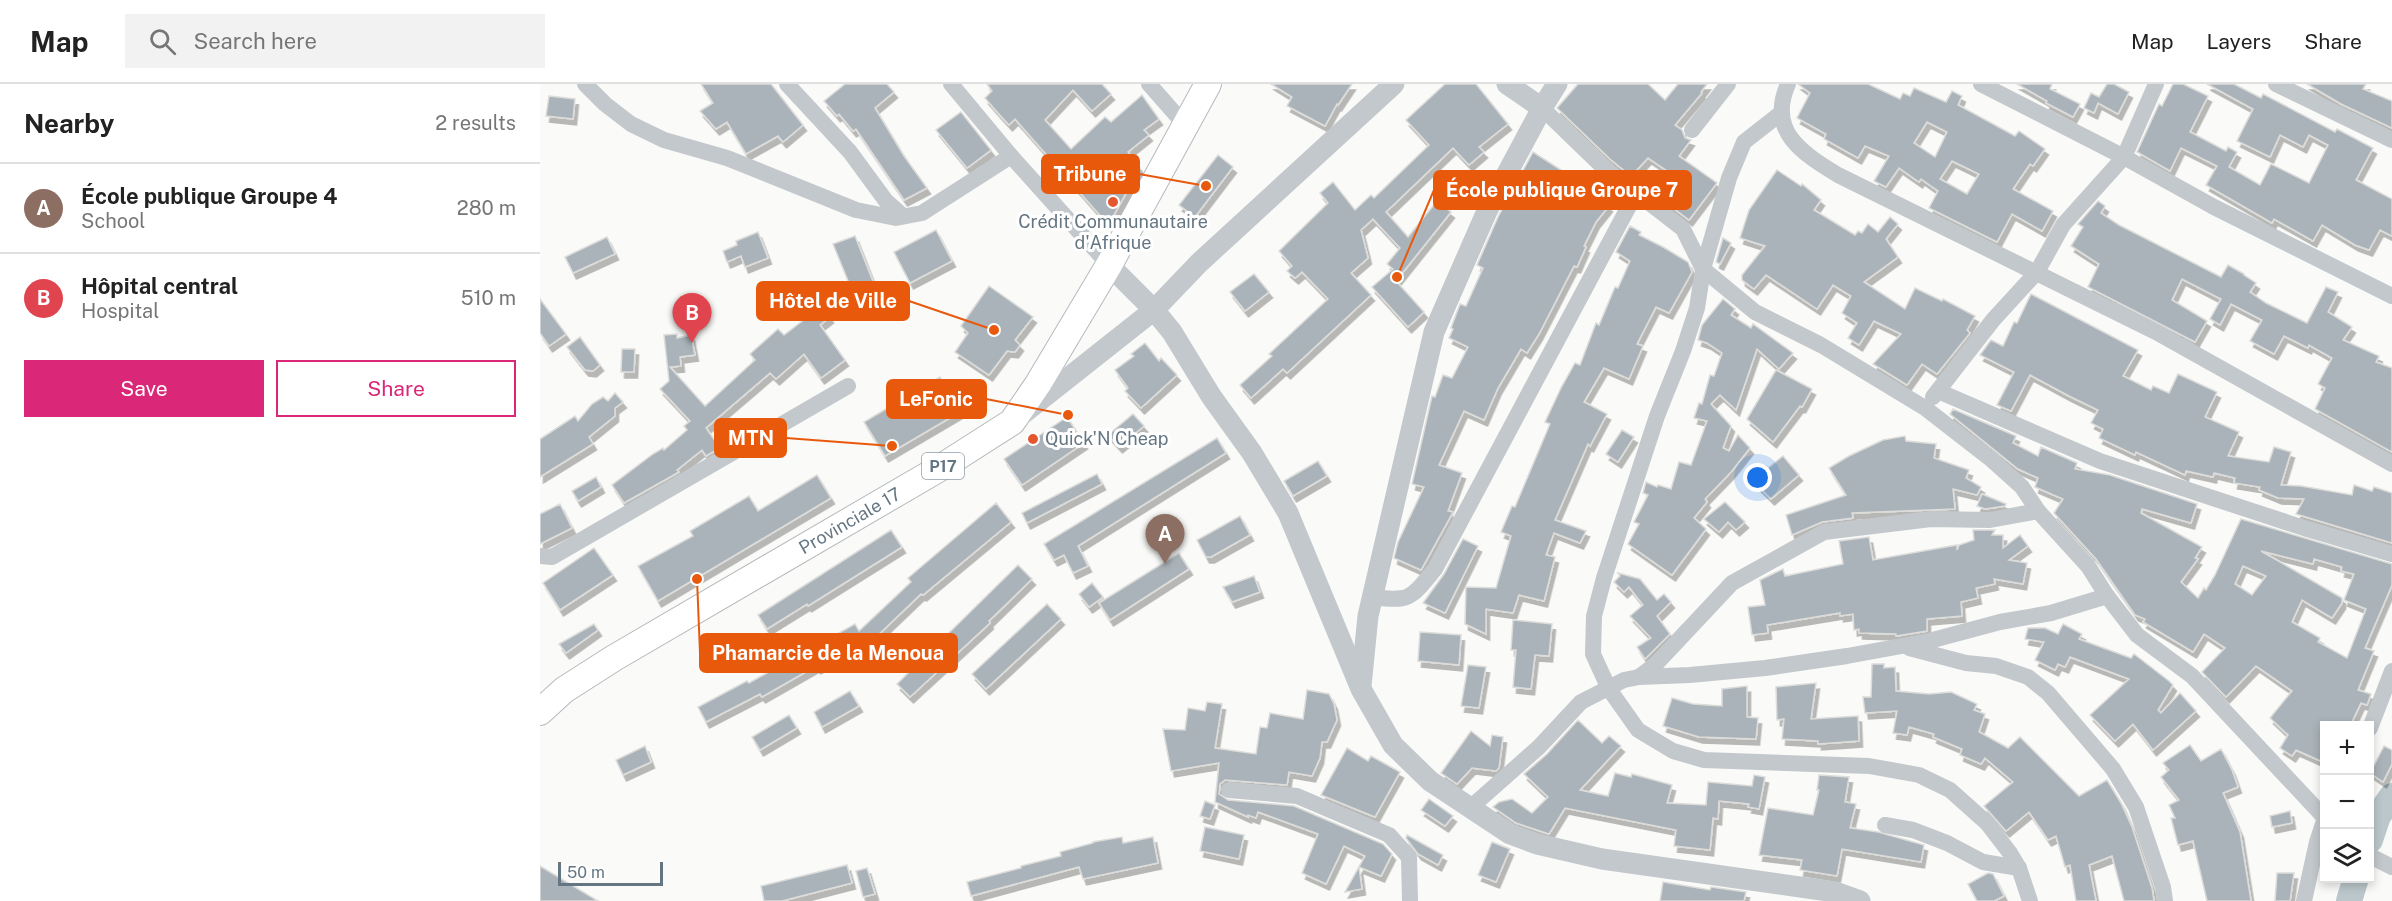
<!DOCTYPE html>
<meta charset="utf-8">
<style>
:root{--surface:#fff;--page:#f2f2f2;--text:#222;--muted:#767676;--line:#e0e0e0;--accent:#db2777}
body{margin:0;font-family:"Public Sans",sans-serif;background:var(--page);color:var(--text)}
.controls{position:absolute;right:18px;bottom:18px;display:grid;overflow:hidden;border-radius:0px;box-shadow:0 3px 9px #0003}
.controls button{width:54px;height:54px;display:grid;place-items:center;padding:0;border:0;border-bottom:2px solid var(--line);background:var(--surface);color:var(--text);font:30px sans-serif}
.scale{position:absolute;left:18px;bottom:15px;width:105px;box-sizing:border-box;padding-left:6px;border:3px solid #657683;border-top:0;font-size:16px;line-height:21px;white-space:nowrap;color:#657683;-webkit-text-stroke:4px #fff;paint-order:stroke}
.you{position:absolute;left:1218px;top:394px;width:21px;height:21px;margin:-15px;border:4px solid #fff;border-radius:50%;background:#1a73e8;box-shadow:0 0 0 9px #1a73e833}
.badge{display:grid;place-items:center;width:39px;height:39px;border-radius:50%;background:var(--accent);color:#fff;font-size:20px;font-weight:700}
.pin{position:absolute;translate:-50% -50px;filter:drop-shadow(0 2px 3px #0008)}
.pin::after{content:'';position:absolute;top:32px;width:21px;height:18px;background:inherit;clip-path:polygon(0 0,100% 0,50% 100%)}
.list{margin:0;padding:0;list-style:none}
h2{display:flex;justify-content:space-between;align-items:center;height:78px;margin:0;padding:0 24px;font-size:26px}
h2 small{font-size:20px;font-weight:400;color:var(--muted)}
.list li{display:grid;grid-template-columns:39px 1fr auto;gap:18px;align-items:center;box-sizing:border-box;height:90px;padding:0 24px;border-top:2px solid var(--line)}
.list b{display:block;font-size:22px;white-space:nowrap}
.list p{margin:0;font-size:20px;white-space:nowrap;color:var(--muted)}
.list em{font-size:20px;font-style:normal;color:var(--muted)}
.actions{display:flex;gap:12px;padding:18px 24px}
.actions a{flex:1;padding:14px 0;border:2px solid var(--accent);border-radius:0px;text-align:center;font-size:21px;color:var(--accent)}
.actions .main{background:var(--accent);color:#fff}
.icon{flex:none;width:33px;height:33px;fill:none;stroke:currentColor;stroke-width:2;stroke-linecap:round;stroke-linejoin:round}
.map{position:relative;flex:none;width:1852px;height:817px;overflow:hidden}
header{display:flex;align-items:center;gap:36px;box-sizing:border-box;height:84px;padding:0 30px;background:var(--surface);border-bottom:2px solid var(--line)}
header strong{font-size:28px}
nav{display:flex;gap:33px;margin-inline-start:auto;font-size:21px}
.search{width:420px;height:54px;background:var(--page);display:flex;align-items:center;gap:15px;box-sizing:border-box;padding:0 21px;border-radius:0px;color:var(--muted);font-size:22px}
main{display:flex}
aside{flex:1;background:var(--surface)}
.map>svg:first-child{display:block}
</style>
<header>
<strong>Map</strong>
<div class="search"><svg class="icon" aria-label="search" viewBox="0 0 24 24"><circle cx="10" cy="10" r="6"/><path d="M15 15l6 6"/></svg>Search here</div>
<nav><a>Map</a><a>Layers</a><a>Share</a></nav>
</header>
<main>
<aside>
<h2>Nearby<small>2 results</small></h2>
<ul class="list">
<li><span class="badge" style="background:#8d6e63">A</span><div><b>École publique Groupe 4</b><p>School</p></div><em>280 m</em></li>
<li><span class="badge" style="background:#e0444e">B</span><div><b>Hôpital central</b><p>Hospital</p></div><em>510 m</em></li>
</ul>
<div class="actions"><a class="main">Save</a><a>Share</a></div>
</aside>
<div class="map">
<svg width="1852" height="817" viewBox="0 0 1852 817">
<defs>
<pattern id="grass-tufts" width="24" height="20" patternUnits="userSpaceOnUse" patternTransform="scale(1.5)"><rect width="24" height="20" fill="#dadfd7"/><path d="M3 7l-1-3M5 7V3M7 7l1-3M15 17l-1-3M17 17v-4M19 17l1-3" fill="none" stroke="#b4b9b4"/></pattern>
<filter id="shadow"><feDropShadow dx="3.5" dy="6" stdDeviation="0" flood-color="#0004"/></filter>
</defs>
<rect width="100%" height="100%" fill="#fafaf8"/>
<path fill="url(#grass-tufts)" d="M1852 697V732L1835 761 1830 757V740Z"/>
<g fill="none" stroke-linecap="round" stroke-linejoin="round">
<g stroke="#bbc7cb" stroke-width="26">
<path d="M1830 756 1838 732 1852 712"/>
<path d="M1809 817 1816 794"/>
</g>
</g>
<g fill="#aab3b9" stroke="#dcdcda" stroke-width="1.5" fill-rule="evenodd" filter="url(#shadow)">
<path d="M161 0H231L263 41 243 58 238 52 206 70 187 38 176 45 160 27 173 19Z"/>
<path d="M305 0H347L354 8 335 24 364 72 387 104 364 116 316 45 313 47 299 30 297 32 284 17Z"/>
<path d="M447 0H562L571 10 552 27 533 6 505 36 531 65 565 33 571 38 602 11 619 35 604 46 609 51 588 68 600 84 571 136 565 137 475 35 469 41 458 29 445 14 452 7Z"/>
<path d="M731 0H812L798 21 797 20 785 42 747 22 752 13Z"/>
<path d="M905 0H936L968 40 939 63 944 68 929 81 913 64 846 128 868 153 897 117 911 128 856 197 884 228 868 243 832 203 853 185 847 180 860 164 833 135 821 146 828 174 811 189 831 211 747 289 743 285 711 314 700 301 732 272 729 270 788 215 762 188 755 194 747 187 752 182 739 167 788 119 780 109 793 98 815 126 831 111 834 114 889 61 866 36Z"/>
<path d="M1038 0H1108L1125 16 1138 0H1167L1161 8 1162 9 1135 41 1142 46 1145 54 1151 56 1139 72 1177 99 1149 136 1115 110 1130 89 1108 74 1091 92 1070 75 1017 24Z"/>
<path d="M1258 0H1328L1360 15 1363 9 1370 12 1374 4 1406 18 1412 7 1422 12 1418 21 1475 52 1479 47 1505 65 1493 82 1490 80 1473 105 1513 127 1502 147 1472 130 1457 158 1389 124 1398 107 1381 95 1379 98 1359 84 1346 103 1334 97 1349 72 1325 62 1318 74 1284 55 1286 50 1257 34 1270 9ZM1387 38 1407 48 1395 73 1374 59ZM1412 77 1439 90 1427 110 1400 95Z"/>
<path d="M1477 0H1512L1510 5 1540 20 1533 33 1506 19 1507 17Z"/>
<path d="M1567 0H1574L1589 8 1578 30 1558 19 1554 29 1544 24 1551 9 1559 13Z"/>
<path d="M1633 0H1643L1668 12 1650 48 1686 67 1688 63 1697 68 1689 83 1720 101 1731 80 1769 99 1788 61 1769 51 1763 63 1740 51 1730 73 1697 57 1713 25 1667 0H1694L1721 14 1723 10 1795 48 1797 45 1833 64 1816 96 1852 115V152L1840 146 1829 166 1815 161 1782 141 1773 157 1734 135 1732 139 1666 101 1677 82 1641 64 1630 87 1597 68 1619 20 1622 22Z"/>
<path d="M1767 0H1826L1823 5 1852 17V44L1801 20Z"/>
<path d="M9 12 35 15 33 35 6 32Z"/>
<path d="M421 28 451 66 427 84 396 46Z"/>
<path d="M993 68 1032 93 1029 98 1053 110 1069 122 1056 138 1044 162 1046 163 1037 183 1034 182 999 250 987 269 981 265 958 304 944 336 924 327 899 381 922 389 908 427 913 428 881 486 854 474 858 458 884 403 872 400 892 312 895 313 903 291 912 294 928 263 909 254 913 245 911 244 920 220 926 222 943 184 937 181 958 133Z"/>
<path d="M678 71 693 83 655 133 639 121Z"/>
<path d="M1237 86 1261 102 1262 100 1281 116 1274 126 1315 151 1318 147 1322 149 1328 140 1338 148 1350 133 1358 140 1346 155 1358 173 1324 198 1365 225 1375 204 1402 217 1403 215 1435 232 1427 246 1430 249 1397 290 1382 280 1367 301 1333 280 1361 250 1334 237 1319 261 1308 254 1317 239 1302 229 1311 212 1293 201 1277 225 1226 191 1214 205 1202 196V191L1225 162 1200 154 1209 126Z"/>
<path d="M1558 117 1565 122 1561 129 1579 141 1681 193 1688 181 1704 190V191L1716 199 1710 208 1726 219 1767 239 1786 203 1798 208 1788 228 1812 243 1803 256 1839 272 1836 278 1852 284V368L1775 325 1785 304 1778 300 1792 274 1769 261 1768 264 1744 252 1734 270 1710 257 1722 236 1691 220 1680 241 1670 235 1681 215 1642 195 1632 216 1667 237 1655 258 1548 203 1559 180 1531 162 1543 143 1538 140Z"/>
<path d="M1090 142 1101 148 1099 151 1123 163 1148 178 1152 188 1129 229 1116 223 1097 260 1103 262 1089 295 1064 284 1044 318 1067 330 1050 362 1048 360 1015 436 1046 447 1040 459 1014 449 1006 471 1015 473 1004 517 979 511 973 529 946 525V550L925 540 926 503 956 504 971 452 961 448 972 422 975 423 1010 340 1005 338 1021 304 1035 279 1040 281 1056 239 1059 241 1075 203 1078 204 1090 177 1076 168Z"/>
<path d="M396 146 412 177 370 199 354 168Z"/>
<path d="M218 148 228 174 205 183 201 172 187 178 183 167 197 161 196 157Z"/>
<path d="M315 152 334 200 313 209 293 160Z"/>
<path d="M67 153 75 170 33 189 25 173Z"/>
<path d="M1183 154 1191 159 1180 180 1176 178Z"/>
<path d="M714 190 729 208 705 227 690 208Z"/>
<path d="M449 202 493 233 475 256 480 261 475 268 467 267 449 291 415 268 428 249 421 242Z"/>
<path d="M1491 210 1598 266 1583 292 1611 306 1613 302 1629 309 1638 290 1677 308 1665 333 1699 348 1688 372 1729 378 1734 363 1751 368 1741 401 1761 402 1812 411 1814 401 1832 407 1834 403 1852 409V459L1756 430 1764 415 1738 414 1719 406 1720 403 1694 399 1695 394 1674 389 1673 393 1646 387 1645 391 1596 368 1595 371 1559 354 1563 345 1551 339 1558 326 1529 312 1490 291 1471 327 1457 321 1474 288 1440 271 1451 256 1463 262 1474 238 1477 239Z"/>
<path d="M0 215 26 250 9 262 0 249Z"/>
<path d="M1183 215 1195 225 1191 231 1211 244 1213 240 1253 269 1239 285 1217 265 1196 326 1180 311 1171 320 1191 342 1183 364 1189 367 1198 351 1210 364 1191 388 1165 415 1167 418 1154 434 1166 445 1132 491 1088 460 1099 440 1094 438 1108 411 1103 409 1106 398 1117 403 1118 401 1131 405 1139 378 1151 381 1167 337 1154 334 1159 319 1162 320 1170 291 1174 292 1182 269 1167 259 1158 256 1162 241Z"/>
<path d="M282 222 290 233 280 241 305 276 281 294 264 270 236 295 230 289 166 344 180 364 166 372 162 366 137 386 139 388 84 419 72 401 113 370 123 364 124 366 147 346 144 342 150 337 120 305 129 297 124 251 137 250V254L151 251 155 271 140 273 141 282 130 283 165 322 215 276 210 270 238 245 244 251Z"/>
<path d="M40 253 60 281 53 287 45 286 27 263Z"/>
<path d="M605 259 619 277 621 274 637 291 601 324 585 307 588 304 575 286 594 272 591 270Z"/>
<path d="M82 265H95L94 288H81Z"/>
<path d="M1236 286 1272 305 1262 323 1260 322 1233 358 1207 335Z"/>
<path d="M400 293 420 328 345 372 324 338Z"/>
<path d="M75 309 83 318 75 324V332L49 353 53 360 0 393V355L35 332 38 337 52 320 63 313 68 317Z"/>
<path d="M1413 325 1476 352 1473 359 1498 372 1501 363 1537 379 1535 385 1570 391 1657 420 1651 439 1602 425 1601 429 1662 463 1655 474 1658 475 1641 498 1658 514 1664 504 1666 506 1675 491 1701 435 1852 480V501L1825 564 1834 567 1818 606 1831 610 1827 621 1821 619 1810 642H1785V679L1756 666 1752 672 1740 664 1748 651 1730 634 1752 607 1716 582 1686 613 1662 588 1685 564 1664 550 1653 568 1603 538 1605 535 1595 531 1556 475 1514 429 1523 415 1495 403 1498 394 1478 385 1410 330ZM1721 467 1773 480 1774 475 1802 483 1801 487 1814 490 1804 516 1826 525 1807 574 1778 558 1780 554 1752 538 1762 516 1792 534 1802 519V514ZM1703 482 1726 492 1712 511 1695 500Z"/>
<path d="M593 330 604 342 579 363 568 351Z"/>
<path d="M527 333 544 359 482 401 464 375Z"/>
<path d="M1082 346 1094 353 1078 378 1066 370Z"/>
<path d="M1365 352 1366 357 1396 360 1394 374 1429 386 1426 394 1441 403 1437 411 1413 405 1415 425 1312 429 1313 434 1282 438 1252 451 1246 431 1306 411 1289 384 1309 372 1343 356Z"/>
<path d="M677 354 686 369 538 462 548 482 533 489 524 471 514 476 504 460Z"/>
<path d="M1243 372 1259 391 1231 415 1211 395 1226 382 1228 384Z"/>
<path d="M778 377 787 392 753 412 744 397Z"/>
<path d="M557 390 562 400 487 439 482 429Z"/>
<path d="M277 391 291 414 118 517 98 482 153 452 150 447 209 412 218 427Z"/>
<path d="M56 393 61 403 38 417 32 407Z"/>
<path d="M1442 410 1466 420 1465 422 1445 425 1437 422Z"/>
<path d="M1185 418 1205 438 1196 446 1188 438 1179 448 1164 435Z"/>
<path d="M456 419 471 438 383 511 381 510 334 555 277 584 276 582 222 613 220 610 166 638 158 623 207 597 209 599 315 540 319 547 371 498 368 494Z"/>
<path d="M20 420 32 444 0 460V430Z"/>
<path d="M700 432 710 451 671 473H666L657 456Z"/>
<path d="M351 446 362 463 268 522 267 520 227 545 218 531Z"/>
<path d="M1433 446H1455L1452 451H1463V464L1480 451 1488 462 1469 476 1487 479 1483 500 1454 495 1455 500 1436 504 1438 514 1421 518 1422 532 1387 535V547L1356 552V550L1319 549V545L1314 546 1313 530 1300 532V529L1227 541 1228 549 1212 551 1208 523 1225 521 1220 496 1243 485 1245 492 1303 480 1299 457 1329 453 1333 476 1417 461V466L1419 461 1434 456Z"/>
<path d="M923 455 938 462 905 529 883 519 904 490Z"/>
<path d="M54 464 73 491 20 526 3 499Z"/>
<path d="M639 469 649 485 570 536 559 519Z"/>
<path d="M478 481 492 495 449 537 450 539 370 613 357 600Z"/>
<path d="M1078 489 1100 495 1117 516 1124 510 1131 518 1117 532 1130 550 1105 575 1097 563 1111 554 1090 532 1103 521 1089 503 1084 508 1074 498 1080 492Z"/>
<path d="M714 492 720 508 692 518 683 503Z"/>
<path d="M552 499 563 513 549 523 539 510Z"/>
<path d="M507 520 521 535 446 605 432 590Z"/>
<path d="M973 536 1012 540 1009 572 995 571 991 605 973 603 976 566H971Z"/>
<path d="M54 540 58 546 26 569 19 560Z"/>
<path d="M1523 540 1542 550 1539 555 1591 574 1594 570 1629 597 1633 601 1618 626 1621 629 1640 609 1656 627 1613 666 1593 640 1575 657 1550 631 1589 595 1530 573 1525 583 1518 580 1515 586 1495 576 1504 558 1485 555 1488 544H1505L1518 550Z"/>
<path d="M880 548 921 551 919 581 878 577Z"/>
<path d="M1332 580H1344V584L1355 583 1356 607 1389 610 1411 608 1437 620 1434 626 1445 630 1439 648 1468 664 1480 653 1539 712 1567 696 1581 719 1592 743 1612 804 1614 817H1584L1572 772 1549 781 1556 817H1536L1530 781 1525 783 1516 752 1508 756 1489 728 1466 747 1444 722 1473 698 1445 674 1441 680 1420 671 1422 665 1393 653 1394 650 1369 643 1367 651 1353 649 1357 627 1325 629 1323 613H1331Z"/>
<path d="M928 581 946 583 939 624 921 622Z"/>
<path d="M1276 599 1271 635 1318 632 1319 657 1278 660V657L1242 655 1244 635 1237 636 1236 603Z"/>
<path d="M1207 602V633L1218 634 1216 655 1159 653 1123 642 1132 614 1153 620 1182 622V605Z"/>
<path d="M767 606 789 610 794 620 797 636 787 658H782L780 674 772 692 749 688 747 701 685 696 680 700 679 710 688 716 754 722 843 760 852 770 841 792 819 783 822 805 805 808 825 772 804 762 786 800 762 789 778 750 718 728 716 734 708 731V733L675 718 679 679 631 687 623 645 645 646 648 624 665 627 667 618 682 620 675 664 716 670 720 643 727 644 730 629 763 635Z"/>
<path d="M310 607 319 622 282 643 274 628Z"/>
<path d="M249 631 257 644 220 666 212 653Z"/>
<path d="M1038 636 1062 659 1069 652 1081 662 1040 706 1068 712 1075 689 1091 693 1092 690 1132 701 1127 719 1166 721 1168 698 1212 702 1214 691 1225 693 1219 725 1208 723 1209 720 1179 717 1178 735 1173 734 1170 766 1134 762 1136 746 1025 724 1009 750 976 739 953 723 959 718 972 715 992 729 1008 713 984 690 1007 670Z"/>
<path d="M931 647 950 662 952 651 963 653 959 684 956 687 932 684 917 700 901 689Z"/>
<path d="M1650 661 1661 677 1681 665 1692 686 1698 703 1683 709 1700 748 1711 817H1667L1653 757 1638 761 1631 734H1635L1629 721 1639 716 1621 693 1629 686 1623 679Z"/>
<path d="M105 662 111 678 83 691 76 676Z"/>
<path d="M1844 662 1852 666V680L1843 698 1830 689Z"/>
<path d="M807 664 828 677 831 672 860 688 835 733 781 711Z"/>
<path d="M1279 691 1309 693 1305 718 1316 720 1310 744 1338 748 1384 761 1381 778 1302 765 1297 792 1260 786 1262 776 1219 771 1228 724 1273 731 1279 706H1277Z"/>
<path d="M889 715 913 732 905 742 881 726Z"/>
<path d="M665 717 675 721 670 735 660 732Z"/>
<path d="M1750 727 1752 739 1732 743 1730 732Z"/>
<path d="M665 743 704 751 699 775 660 767Z"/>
<path d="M867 751 903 771 898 781 878 770 866 754Z"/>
<path d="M582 753 583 759 613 753 618 779 543 795 539 783 431 812 427 798 481 784V782L521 772 520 768 553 759V758Z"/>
<path d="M952 758 970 765 956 798 938 791Z"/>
<path d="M307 781 312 799 242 817H224L221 802Z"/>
<path d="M0 782 58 817H0Z"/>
<path d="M327 784 335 810 323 813 316 787Z"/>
<path d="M1448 789 1453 790 1464 812 1454 817H1437L1428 800Z"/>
<path d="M1737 789H1754L1750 817H1735Z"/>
<path d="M1123 798 1170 806 1171 803 1206 808 1204 817H1120Z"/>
</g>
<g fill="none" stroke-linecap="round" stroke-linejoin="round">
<defs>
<path id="primary" d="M0 628 24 606 74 574 400 384 472 338 498 300 569 181 668 0"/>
</defs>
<use href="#primary" stroke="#b5babe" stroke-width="28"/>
<g stroke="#c3c8cc" stroke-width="16">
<path d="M45 0 65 20 91 40 124 56 187 74 316 126 356 134 382 129 471 72"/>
<path d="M247 0 310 68 346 117 363 132"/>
<path d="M411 0 471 72 569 181"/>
<path d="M609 0 645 41"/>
<path d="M1248 0C1227 47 1262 69 1298 91L1616 248 1852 380"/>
<path d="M1441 0 1584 73 1674 123 1852 212"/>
<path d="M1736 0 1852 56"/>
<path d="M1002 24 1063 83 1143 145 1163 185 1215 228 1281 261 1385 324 1452 376 1482 403 1498 427 1548 482 1567 512"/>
<path d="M1241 29 1204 58 1189 94 1163 185 1157 224 1143 267 1117 332 1064 494 1054 532 1053 570 1069 605 1098 646 1133 667 1164 676 1329 682 1379 691 1410 706 1447 739 1470 769 1479 784 1490 817"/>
<path d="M1152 46 1188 0"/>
<path d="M1398 307 1560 377 1764 444 1852 470"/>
<path d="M1393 313 1453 236 1497 188 1523 141 1584 73 1616 0"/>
<path d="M0 472 12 473 308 302"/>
<path d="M833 513C871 518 871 514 895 485L1096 109"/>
<path d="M1369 564 1426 579 1456 582 1488 593 1508 609 1573 685 1596 723 1623 803 1625 817"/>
<path d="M1099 593 1115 581 1192 499 1284 448 1391 435 1450 436 1498 427"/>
<path d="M1830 644 1852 587"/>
<path d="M689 706 757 712 849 751 869 773 870 817"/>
<path d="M930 724 999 663 1041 618 1084 596 1099 593 1150 591 1225 584 1307 572 1389 557 1460 538 1511 529 1567 512 1597 551 1652 592 1784 733"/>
<path d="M1345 741 1373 746 1407 759 1443 778 1479 784"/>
<path d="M1830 772 1852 783"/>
<path d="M1764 817 1777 758 1784 737"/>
</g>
<g stroke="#c3c8cc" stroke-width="21">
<path d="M967 0 1002 24"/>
<path d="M569 181 614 226 632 248 671 312 712 369 748 429 821 605 853 661 890 697 970 750 997 760 1062 775 1295 808 1320 817"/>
<path d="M480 332 614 226 659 179 854 0"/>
<path d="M821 602 828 532 894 248 947 127 1002 24 1017 0"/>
</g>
<use href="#primary" stroke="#fff" stroke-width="26"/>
</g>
<g fill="#e4572e" stroke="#fff" stroke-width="2">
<circle cx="573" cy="118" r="6"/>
<circle cx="493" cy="355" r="6"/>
</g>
<g text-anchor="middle" stroke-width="6" stroke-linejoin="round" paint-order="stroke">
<rect fill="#fff" stroke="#939fa8" stroke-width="1.5" x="382" y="369" width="42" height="26" rx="4.5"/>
<g font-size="16" font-weight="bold" fill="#657683">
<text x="403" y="388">P17</text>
</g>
<g font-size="18" fill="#657683" stroke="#fff">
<text x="573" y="144">Crédit Communautaire<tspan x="573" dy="21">d'Afrique</tspan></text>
<text x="505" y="361" text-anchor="start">Quick'N Cheap</text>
</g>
<g font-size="18" fill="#657683" stroke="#fff">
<text transform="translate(310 437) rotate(-30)" y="6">Provinciale 17</text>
</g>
</g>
<path fill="none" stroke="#e8590c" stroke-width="2" d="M666 102L599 90M857 193L894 106M454 246L369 217M528 331L446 315M352 362L246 354M157 495L160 569"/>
<g fill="#e8590c" stroke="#fff" stroke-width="2">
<circle cx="666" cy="102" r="6"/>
<circle cx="857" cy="193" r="6"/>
<circle cx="454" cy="246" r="6"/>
<circle cx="528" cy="331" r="6"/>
<circle cx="352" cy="362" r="6"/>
<circle cx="157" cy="495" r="6"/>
</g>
<g fill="#e8590c" stroke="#e8590c" stroke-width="2">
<rect x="502" y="71" width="97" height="38" rx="6"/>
<rect x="894" y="87" width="257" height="38" rx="6"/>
<rect x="217" y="198" width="152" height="38" rx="6"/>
<rect x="347" y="296" width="99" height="38" rx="6"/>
<rect x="175" y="335" width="71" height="38" rx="6"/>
<rect x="160" y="550" width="257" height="38" rx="6"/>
</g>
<g font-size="20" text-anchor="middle" font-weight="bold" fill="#fff">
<text x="550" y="97">Tribune</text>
<text x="1022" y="113">École publique Groupe 7</text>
<text x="293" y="224">Hôtel de Ville</text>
<text x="396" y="322">LeFonic</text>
<text x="211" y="361">MTN</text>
<text x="288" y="576">Phamarcie de la Menoua</text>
</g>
</svg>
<div class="controls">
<button>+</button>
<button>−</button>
<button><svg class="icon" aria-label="layers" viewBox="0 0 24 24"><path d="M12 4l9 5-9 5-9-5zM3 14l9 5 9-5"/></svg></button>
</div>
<div class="scale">50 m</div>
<div class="you"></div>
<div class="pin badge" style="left:625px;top:480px;background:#8d6e63">A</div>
<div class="pin badge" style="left:152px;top:259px;background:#e0444e">B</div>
</div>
</main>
